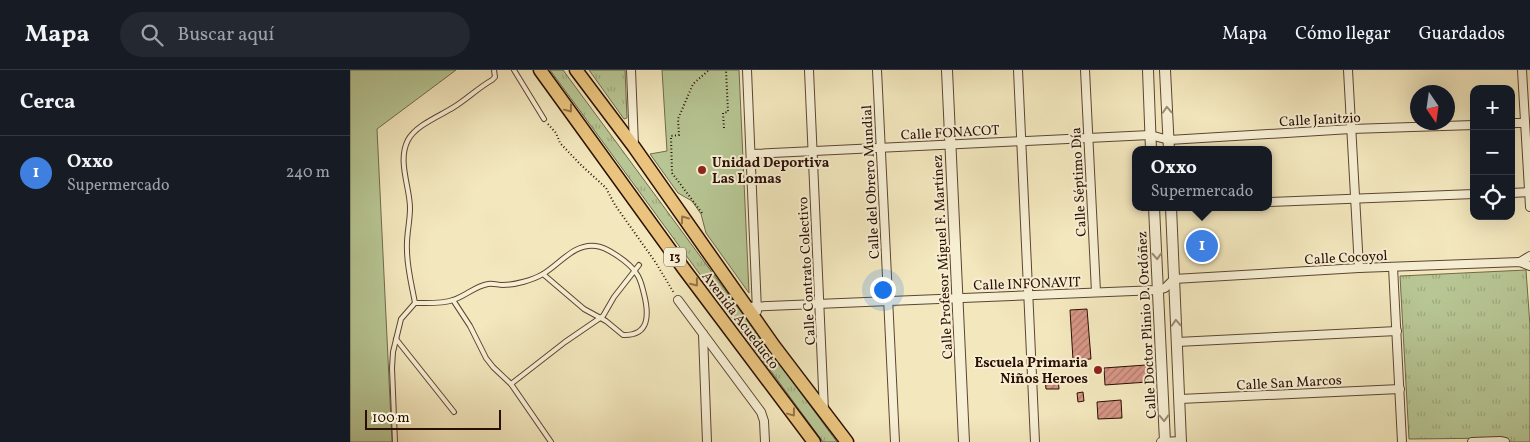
<!DOCTYPE html>
<html lang="es">
<meta charset="utf-8">
<style>
:root{--surface:#171b24;--page:#242831;--text:#f1f3f6;--muted:#9ea1a6;--line:#363941;--accent:#ea580c}
body{margin:0;font-family:Vollkorn,serif;background:var(--page);color:var(--text)}
.controls{position:absolute;right:15px;top:15px;display:grid;overflow:hidden;border-radius:10px;box-shadow:0 5px 20px #0002}
.controls button{width:45px;height:45px;display:grid;place-items:center;padding:0;border:0;border-bottom:1px solid var(--line);background:var(--surface);color:var(--text);font:25px sans-serif}
.compass{position:absolute;left:1060px;top:15px;width:45px;height:45px;border-radius:50%;background:var(--surface);box-shadow:0 5px 20px #0002;rotate:167deg}
.scale{position:absolute;left:15px;bottom:12px;width:136px;box-sizing:border-box;padding-left:5px;border:2px solid #2a0f03;border-top:0;font-size:14px;line-height:18px;white-space:nowrap;color:#2a0f03;-webkit-text-stroke:4px #f7efd4;paint-order:stroke}
.you{position:absolute;left:532px;top:219px;width:18px;height:18px;margin:-12px;border:4px solid #fff;border-radius:50%;background:#1a73e8;box-shadow:0 0 0 8px #1a73e833}
.badge{display:grid;place-items:center;width:32px;height:32px;border-radius:50%;background:var(--accent);color:#fff;font-size:16px;font-weight:700}
.pin{position:absolute;translate:-50% -50%;border:2px solid #fff;box-shadow:0 1px 5px #0006}
.popup{position:absolute;left:782px;top:76px;width:140px;height:65px;box-sizing:border-box;display:grid;place-content:center;border-radius:10px;background:var(--surface);filter:drop-shadow(0 1px 4px #0005);font-size:16px;white-space:nowrap;color:var(--muted)}
.popup b{font-size:19px;color:var(--text)}
.popup::after{content:'';position:absolute;left:50%;top:100%;margin-left:-10px;border:10px solid transparent;border-top-color:var(--surface)}
.list{margin:0;padding:0;list-style:none}
h2{display:flex;justify-content:space-between;align-items:center;height:65px;margin:0;padding:0 20px;font-size:21px}
h2 small{font-size:16px;font-weight:400;color:var(--muted)}
.list li{display:grid;grid-template-columns:32px 1fr auto;gap:15px;align-items:center;box-sizing:border-box;height:75px;padding:0 20px;border-top:1px solid var(--line)}
.list b{display:block;font-size:19px;white-space:nowrap}
.list p{margin:0;font-size:16px;white-space:nowrap;color:var(--muted)}
.list em{font-size:16px;font-style:normal;color:var(--muted)}
.icon{flex:none;width:28px;height:28px;fill:none;stroke:currentColor;stroke-width:2;stroke-linecap:round;stroke-linejoin:round}
.map{position:relative;flex:none;width:1180px;height:372px;overflow:hidden}
header{display:flex;align-items:center;gap:30px;box-sizing:border-box;height:70px;padding:0 25px;background:var(--surface);border-bottom:1px solid var(--line)}
header strong{font-size:24px}
nav{display:flex;gap:28px;margin-inline-start:auto;font-size:18px}
.search{width:350px;height:45px;background:var(--page);display:flex;align-items:center;gap:12px;box-sizing:border-box;padding:0 18px;border-radius:28px;color:var(--muted);font-size:19px}
main{display:flex}
aside{flex:1;background:var(--surface)}
.map>svg:first-child{display:block}
</style>
<header>
<strong>Mapa</strong>
<div class="search"><svg class="icon" aria-label="search" viewBox="0 0 24 24"><circle cx="10" cy="10" r="6"/><path d="M15 15l6 6"/></svg>Buscar aquí</div>
<nav><a>Mapa</a><a>Cómo llegar</a><a>Guardados</a></nav>
</header>
<main>
<aside>
<h2>Cerca<small></small></h2>
<ul class="list">
<li><span class="badge" style="background:#3f7fe0">1</span><div><b>Oxxo</b><p>Supermercado</p></div><em>240 m</em></li>
</ul>
</aside>
<div class="map">
<svg width="1180" height="372" viewBox="0 0 1180 372">
<defs>
<pattern id="park-tufts" width="24" height="20" patternUnits="userSpaceOnUse" patternTransform="scale(1.25)"><rect width="24" height="20" fill="#b7c694"/><path d="M3 7l-1-3M5 7V3M7 7l1-3M15 17l-1-3M17 17v-4M19 17l1-3" fill="none" stroke="#9ea97e"/></pattern>
<pattern id="building-hatch" width="6" height="6" patternUnits="userSpaceOnUse" patternTransform="scale(1.25)"><rect width="6" height="6" fill="#d69685"/><path d="M-1 1l2-2M0 6l6-6M5 7l2-2" fill="none" stroke="#ae796b"/></pattern>
</defs>
<rect width="100%" height="100%" fill="#f3e7bd"/>
<filter id="stains"><feTurbulence type="fractalNoise" baseFrequency=".004" numOctaves="4"/><feColorMatrix values="0 0 0 0 .2 0 0 0 0 .09 0 0 0 0 .02 0 0 0 .5 -.17"/></filter>
<radialGradient id="worn" r=".72"><stop offset=".6" stop-color="#630" stop-opacity="0"/><stop offset="1" stop-color="#630" stop-opacity=".3"/></radialGradient>
<g fill="#b7c694" stroke="#706a4c">
<path d="M0 0H106L27 59 42 372H0Z"/>
<path d="M312 0H389L399 223 356 163 351 144 342 131 328 123 300 84 317 81Z"/>
</g>
<g fill="url(#park-tufts)" stroke="#706a4c">
<path d="M200 0H213L487 372H473Z"/>
<path d="M239 0H275L277 48 274 49Z"/>
<path d="M1176 200 1180 256V372H1159L1153 368 1059 369 1050 206Z"/>
</g>
<g fill="url(#building-hatch)" stroke="#2a0f03">
<path d="M858 164 859 188H846L844 165Z"/>
<path d="M737 239 741 289 723 290 720 240Z"/>
<path d="M796 295 798 312 755 315 754 298Z"/>
<path d="M708 309 709 319H696L695 310Z"/>
<path d="M733 322 734 331 728 332 727 323Z"/>
<path d="M771 330 772 348 748 349 747 332Z"/>
</g>
<g fill="none" stroke-linecap="round" stroke-linejoin="round">
<defs>
<g id="service">
<path d="M164 0 194 49"/>
<path d="M103 230 120 256 136 288 143 297 161 314 201 372"/>
<path d="M65 233C62 216 57 198 57 180 56 166 60 153 60 138 60 117 47 91 58 70 66 55 90 46 104 37 117 29 128 18 142 10L145 7 144 0"/>
<path d="M46 269 104 342"/>
<path d="M161 314 215 272 253 246 264 227 289 195"/>
<path d="M45 372 42 298 43 282 51 249 65 233C77 233 92 234 103 230 116 226 125 216 138 214 143 213 148 215 153 215 165 215 183 210 193 204 210 194 224 173 246 176 257 177 280 193 286 203 291 209 292 217 294 224 299 244 300 266 273 265L256 251 234 239 193 204"/>
</g>
<g id="minor">
<path d="M281 0 284 75"/>
<path d="M397 0 407 241"/>
<path d="M459 0 474 341"/>
<path d="M527 0 545 372"/>
<path d="M668 0 685 372"/>
<path d="M735 0 746 222"/>
<path d="M998 0 1009 198"/>
<path d="M1172 0 1180 137"/>
<path d="M1161 53H1175"/>
<path d="M401 84 800 65 819 70 1001 59 1124 55"/>
<path d="M1161 123 1179 122"/>
<path d="M918 132 1124 124"/>
<path d="M1170 192 1180 186"/>
<path d="M1043 197 1052 372"/>
<path d="M328 230 411 342 414 351 415 372"/>
<path d="M396 237 808 220 815 218 824 209 1009 198 1170 192 1180 196"/>
<path d="M353 264 357 372"/>
<path d="M827 272 1047 261"/>
<path d="M830 329 1050 319"/>
<path d="M811 372 831 371"/>
<path d="M1122 372 1150 371 1155 372"/>
</g>
<g id="tertiary">
<path d="M597 0 614 372"/>
<path d="M798 0 801 80"/>
<path d="M815 0 819 80"/>
<path d="M804 137 815 372"/>
<path d="M821 137 831 372"/>
</g>
<g id="primary">
<path d="M190 0 334 199 464 372"/>
<path d="M226 0 284 77 424 276 497 372"/>
</g>
</defs>
<use href="#service" stroke="#5c4532" stroke-width="6"/>
<use href="#minor" stroke="#5c4532" stroke-width="10"/>
<use href="#tertiary" stroke="#5c4532" stroke-width="12"/>
<use href="#primary" stroke="#2a0f03" stroke-width="15"/>
<g stroke="#2a0f03" stroke-width="2" stroke-dasharray="1 2.5" stroke-linecap="butt">
<path d="M198 54 206 63 210 73 230 94 256 118 265 135 306 193 324 223"/>
<path d="M374 58 373 43 378 42 376 0"/>
<path d="M352 143 322 103 321 66 329 65 328 49 343 14 359 0"/>
</g>
<use href="#service" stroke="#f7efd4" stroke-width="4"/>
<use href="#minor" stroke="#f7efd4" stroke-width="8"/>
<use href="#tertiary" stroke="#f7efd4" stroke-width="10"/>
<use href="#primary" stroke="#eac47e" stroke-width="12"/>
</g>
<defs><path id="oneway-chevron" d="M-2-3.5L2.5 0L-2 3.5" fill="none" stroke-width="1.6" stroke-linecap="round" stroke-linejoin="round" transform="scale(1.25)"/></defs>
<g stroke="#947347">
<use href="#oneway-chevron" transform="translate(219 39) rotate(53)"/>
<use href="#oneway-chevron" transform="translate(334 149) rotate(-125)"/>
<use href="#oneway-chevron" transform="translate(345 213) rotate(52)"/>
<use href="#oneway-chevron" transform="translate(442 343) rotate(53)"/>
</g>
<g stroke="#9b8a76">
<use href="#oneway-chevron" transform="translate(817 40) rotate(-93)"/>
<use href="#oneway-chevron" transform="translate(807 186) rotate(87)"/>
<use href="#oneway-chevron" transform="translate(826 253) rotate(-93)"/>
<use href="#oneway-chevron" transform="translate(814 348) rotate(88)"/>
</g>
<g fill="#8f2418" stroke="#f7efd4" stroke-width="2">
<circle cx="352" cy="100" r="5"/>
<circle cx="748" cy="300" r="5"/>
</g>
<g text-anchor="middle" stroke-width="4" stroke-linejoin="round" paint-order="stroke">
<rect fill="#f7efd4" stroke="#685242" stroke-width="1" x="314" y="177.5" width="22" height="19" rx="4"/>
<g font-size="12" font-weight="bold" fill="#2a0f03">
<text x="325" y="191">13</text>
</g>
<g font-size="14" fill="#2a0f03" stroke="#f7efd4">
<text transform="translate(970 49) rotate(-3)" y="5">Calle Janitzio</text>
<text transform="translate(600 62) rotate(-3)" y="5">Calle FONACOT</text>
<text transform="translate(520 112) rotate(-93)" y="5">Calle del Obrero Mundial</text>
<text transform="translate(728 112) rotate(-93)" y="5">Calle Séptimo Día</text>
<text transform="translate(592 187) rotate(-93)" y="5">Calle Profesor Miguel F. Martínez</text>
<text transform="translate(996 187) rotate(-3)" y="5">Calle Cocoyol</text>
<text transform="translate(456 201) rotate(-93)" y="5">Calle Contrato Colectivo</text>
<text transform="translate(677 213) rotate(-2)" y="5">Calle INFONAVIT</text>
<text transform="translate(391 250) rotate(53)" y="5">Avenida Acueducto</text>
<text transform="translate(796 255) rotate(-93)" y="5">Calle Doctor Plinio D. Ordóñez</text>
<text transform="translate(939 312) rotate(-3)" y="5">Calle San Marcos</text>
</g>
<g font-size="14" font-weight="bold" fill="#2a0f03" stroke="#f7efd4" text-anchor="start">
<text x="362" y="97">Unidad Deportiva<tspan x="362" dy="16">Las Lomas</tspan></text>
<text x="738" y="297" text-anchor="end">Escuela Primaria<tspan x="738" dy="16">Niños Heroes</tspan></text>
</g>
</g>
<rect width="100%" height="100%" filter="url(#stains)"/>
<rect width="100%" height="100%" fill="url(#worn)"/>
</svg>
<div class="controls">
<button>+</button>
<button>−</button>
<button><svg class="icon" aria-label="locate" viewBox="0 0 24 24"><circle cx="12" cy="12" r="6"/><path d="M12 2v4M12 18v4M2 12h4M18 12h4"/></svg></button>
</div>
<svg class="compass" viewBox="-18 -18 36 36"><path d="M0-13l5 13h-10z" fill="#e53935"/><path d="M0 13l5-13h-10z" fill="#9ea1a6"/></svg>
<div class="scale">100 m</div>
<div class="you"></div>
<div class="pin badge" style="left:852px;top:176px;background:#3f7fe0">1</div>
<div class="popup"><b>Oxxo</b>Supermercado</div>
</div>
</main>
